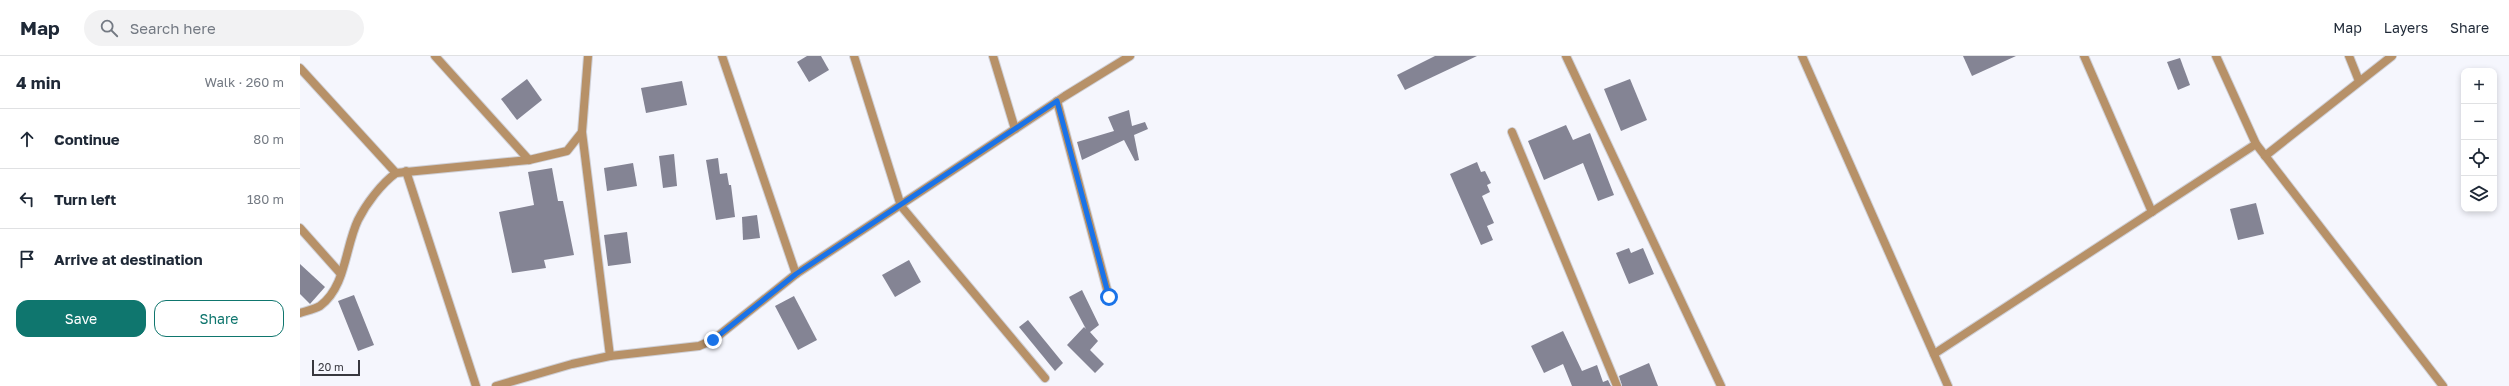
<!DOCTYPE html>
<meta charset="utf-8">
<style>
:root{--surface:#fff;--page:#f2f2f3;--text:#1f2937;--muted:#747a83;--line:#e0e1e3;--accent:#0f766e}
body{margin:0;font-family:"Golos Text",sans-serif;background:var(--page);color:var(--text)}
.controls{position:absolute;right:12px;top:12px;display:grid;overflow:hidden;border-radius:8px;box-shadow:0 2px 6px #0003}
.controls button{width:36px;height:36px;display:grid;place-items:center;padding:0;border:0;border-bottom:1px solid var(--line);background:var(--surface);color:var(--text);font:20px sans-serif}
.scale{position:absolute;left:12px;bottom:10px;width:48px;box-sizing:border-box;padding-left:4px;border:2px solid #38383f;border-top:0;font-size:11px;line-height:14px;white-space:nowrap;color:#38383f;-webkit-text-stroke:3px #f5f6fd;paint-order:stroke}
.stop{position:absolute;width:12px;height:12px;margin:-9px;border:3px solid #1a73e8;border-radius:50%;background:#fff}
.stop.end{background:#1a73e8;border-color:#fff;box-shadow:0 1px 4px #0008}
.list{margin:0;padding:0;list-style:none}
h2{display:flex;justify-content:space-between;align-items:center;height:52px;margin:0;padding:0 16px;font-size:17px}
h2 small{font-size:13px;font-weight:400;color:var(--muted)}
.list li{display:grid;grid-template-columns:26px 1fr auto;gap:12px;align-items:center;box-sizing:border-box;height:60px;padding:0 16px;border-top:1px solid var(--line)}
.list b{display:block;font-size:15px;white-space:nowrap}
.list em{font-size:13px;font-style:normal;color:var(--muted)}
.actions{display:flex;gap:8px;padding:12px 16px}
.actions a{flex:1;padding:9px 0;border:1px solid var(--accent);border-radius:12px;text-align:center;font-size:14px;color:var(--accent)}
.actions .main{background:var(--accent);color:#fff}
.icon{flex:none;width:22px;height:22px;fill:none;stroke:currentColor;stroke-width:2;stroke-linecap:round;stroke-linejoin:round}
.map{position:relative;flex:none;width:2209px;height:330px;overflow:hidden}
header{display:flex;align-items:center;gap:24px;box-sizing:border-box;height:56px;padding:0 20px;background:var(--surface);border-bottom:1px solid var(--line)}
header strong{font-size:19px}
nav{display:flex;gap:22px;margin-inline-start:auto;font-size:14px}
.search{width:280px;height:36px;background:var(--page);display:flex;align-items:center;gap:10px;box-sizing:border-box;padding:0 14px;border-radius:22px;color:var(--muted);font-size:15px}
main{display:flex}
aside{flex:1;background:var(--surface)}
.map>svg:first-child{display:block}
</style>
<header>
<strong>Map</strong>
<div class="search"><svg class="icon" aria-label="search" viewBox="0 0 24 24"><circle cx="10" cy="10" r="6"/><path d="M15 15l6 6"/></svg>Search here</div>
<nav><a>Map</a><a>Layers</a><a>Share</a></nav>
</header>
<main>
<aside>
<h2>4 min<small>Walk · 260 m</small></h2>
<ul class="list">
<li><svg class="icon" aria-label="ahead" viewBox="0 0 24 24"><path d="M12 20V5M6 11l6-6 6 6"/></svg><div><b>Continue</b></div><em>80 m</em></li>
<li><svg class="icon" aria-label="left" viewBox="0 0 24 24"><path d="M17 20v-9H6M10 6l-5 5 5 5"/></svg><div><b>Turn left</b></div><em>180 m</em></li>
<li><svg class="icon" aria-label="arrive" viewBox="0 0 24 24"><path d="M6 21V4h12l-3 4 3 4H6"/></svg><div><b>Arrive at destination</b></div></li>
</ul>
<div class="actions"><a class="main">Save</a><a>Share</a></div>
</aside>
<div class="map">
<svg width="2209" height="330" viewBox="0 0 2209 330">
<rect width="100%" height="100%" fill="#f5f6fd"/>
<g fill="#848494">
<path d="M507 0H521L529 14 509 26 497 6Z"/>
<path d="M1135 0H1177L1105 34 1097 19Z"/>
<path d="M1663 0H1716L1672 20Z"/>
<path d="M1880 2 1890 29 1878 34 1867 6Z"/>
<path d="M227 23 242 44 217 64 201 43Z"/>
<path d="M1330 23 1347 64 1321 75 1304 33Z"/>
<path d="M382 25 387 49 346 57 341 32Z"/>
<path d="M829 54 832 70 845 66 848 73 834 79 839 104 835 105 824 84 782 104 777 86 814 75 808 61Z"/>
<path d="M1266 69 1273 84 1290 77 1314 139 1298 145 1283 107 1244 124 1228 85Z"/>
<path d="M374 98 377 130 363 132 359 100Z"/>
<path d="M418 102 420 118 427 117 429 129H431L435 161 416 164 406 104Z"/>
<path d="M1177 106 1181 116 1185 115 1191 127 1187 129 1190 136 1182 140 1194 167 1187 170 1193 184 1181 189 1150 118Z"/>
<path d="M333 107 337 130 307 135 304 112Z"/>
<path d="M252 112 258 145H263L274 199 244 204 246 212 212 217 199 156 234 149 228 116Z"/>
<path d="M1956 147 1964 178 1938 184 1930 153Z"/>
<path d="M457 159 460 182 443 184 442 161Z"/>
<path d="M327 176 331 207 308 210 304 179Z"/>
<path d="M1329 192 1331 197 1343 192 1354 218 1329 228 1316 197Z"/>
<path d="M609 204 621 226 595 241 582 219Z"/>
<path d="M0 208 25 231 10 248 0 238Z"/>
<path d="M782 234 799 269 790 276 798 285 790 294 804 308 795 317 767 289 784 271 786 273 769 241Z"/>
<path d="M54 239 74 289 58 295 38 245Z"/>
<path d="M494 240 517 284 498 294 475 250Z"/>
<path d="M728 264 763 307 755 315 719 271Z"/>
<path d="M1263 275 1282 315 1297 309 1303 326 1308 324 1311 330H1272L1263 308 1244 317 1231 290Z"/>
<path d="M1349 307 1358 330H1322L1319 320Z"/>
</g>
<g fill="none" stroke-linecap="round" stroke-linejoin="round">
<defs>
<g id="minor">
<path d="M135 0 229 104"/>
<path d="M422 0 496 218"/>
<path d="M554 0 601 150 745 322"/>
<path d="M693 0 715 73"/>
<path d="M1266 0 1421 330"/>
<path d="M1502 0 1648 330"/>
<path d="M1784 0 1852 156"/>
<path d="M1916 0 1956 88 2143 330"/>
<path d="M2049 0 2059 25"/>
<path d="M0 12 96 117"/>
<path d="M757 45 809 241"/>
<path d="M282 76 310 300"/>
<path d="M1212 76 1317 330"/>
<path d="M1965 100 2092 0"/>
<path d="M106 115 176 330"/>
<path d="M0 172 41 218"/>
<path d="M0 257C6 255 15 253 20 250 46 231 45 191 58 164 66 148 81 128 96 117L229 104 267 95 282 76 288 0"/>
<path d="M1634 298 1956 88"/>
<path d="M196 330 272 308 310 300 399 290 413 284 496 218 765 40 830 0"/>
</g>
</defs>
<use href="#minor" stroke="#cfd0d7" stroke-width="10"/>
<use href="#minor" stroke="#b79168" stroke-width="8"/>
</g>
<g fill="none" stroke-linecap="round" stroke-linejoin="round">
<path stroke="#1a73e8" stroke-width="5" d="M413 284 496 218 757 45 809 241"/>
</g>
</svg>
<div class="controls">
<button>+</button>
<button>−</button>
<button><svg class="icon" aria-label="locate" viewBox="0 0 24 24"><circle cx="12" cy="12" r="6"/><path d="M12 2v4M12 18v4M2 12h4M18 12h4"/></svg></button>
<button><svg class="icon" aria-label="layers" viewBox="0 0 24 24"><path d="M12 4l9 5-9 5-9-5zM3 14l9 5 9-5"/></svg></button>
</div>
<div class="scale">20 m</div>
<div class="stop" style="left:809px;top:241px"></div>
<div class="stop end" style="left:413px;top:284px"></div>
</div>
</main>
